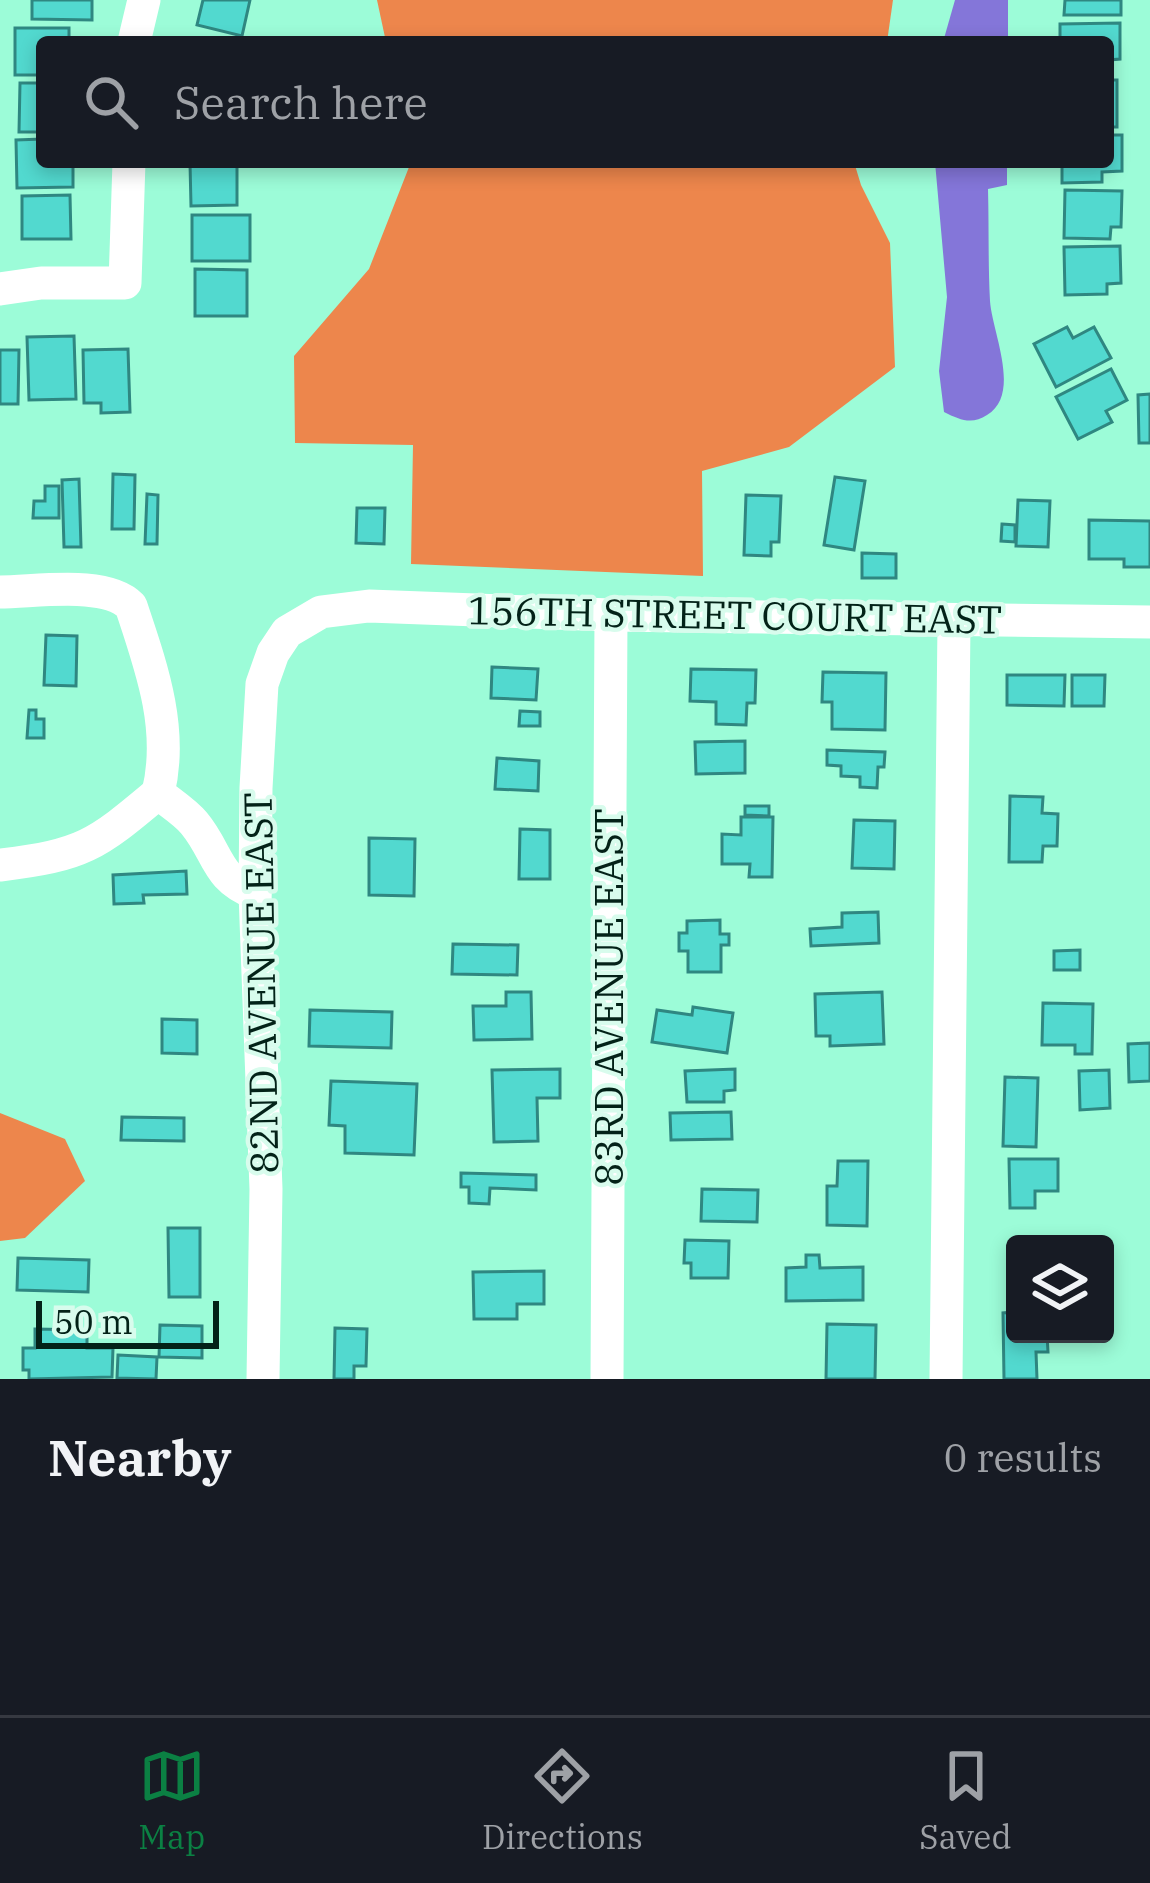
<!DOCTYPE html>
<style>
:root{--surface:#171b24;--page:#242831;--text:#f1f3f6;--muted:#9ea1a6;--line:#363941;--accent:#0b8043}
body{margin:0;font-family:"IBM Plex Serif",serif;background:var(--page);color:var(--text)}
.controls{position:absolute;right:36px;bottom:36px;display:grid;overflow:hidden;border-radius:12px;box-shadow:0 6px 18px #0003}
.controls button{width:108px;height:108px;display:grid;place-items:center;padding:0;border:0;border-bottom:3px solid var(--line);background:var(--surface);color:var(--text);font:60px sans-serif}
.scale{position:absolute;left:36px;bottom:30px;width:183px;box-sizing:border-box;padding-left:12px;border:6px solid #032218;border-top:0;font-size:33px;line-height:42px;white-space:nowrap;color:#032218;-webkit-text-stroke:9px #d8fced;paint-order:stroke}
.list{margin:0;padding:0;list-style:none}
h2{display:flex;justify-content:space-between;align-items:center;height:156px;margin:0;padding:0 48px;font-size:51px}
h2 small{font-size:39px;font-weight:400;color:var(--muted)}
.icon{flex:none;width:66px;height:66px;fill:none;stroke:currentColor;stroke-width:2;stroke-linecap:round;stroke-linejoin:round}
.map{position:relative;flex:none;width:1150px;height:1379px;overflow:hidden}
.search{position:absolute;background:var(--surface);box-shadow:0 6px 18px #0003;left:36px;right:36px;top:36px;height:132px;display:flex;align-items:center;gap:30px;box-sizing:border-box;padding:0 42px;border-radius:12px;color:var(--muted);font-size:45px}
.sheet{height:336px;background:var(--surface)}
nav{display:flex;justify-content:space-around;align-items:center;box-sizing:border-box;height:168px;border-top:3px solid var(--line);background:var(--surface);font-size:33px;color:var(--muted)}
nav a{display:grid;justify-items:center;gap:6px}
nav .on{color:var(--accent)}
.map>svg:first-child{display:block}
</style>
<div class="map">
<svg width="1150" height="1379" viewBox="0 0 1150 1379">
<rect width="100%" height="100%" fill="#9cfcd8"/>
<g fill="#ed864c">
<path d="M377 0H893L887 42H386Z"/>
<path d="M411 162H854L861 185 890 243 895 367 789 447 702 471 703 576 411 564 413 445 295 443 294 356 369 269Z"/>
<path d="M0 1113 65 1139 85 1181 25 1238 0 1241Z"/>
</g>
<g fill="#8476d9">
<path d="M955 0H1008V42H943Z"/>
<path d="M935 162H1007V185L988 189C989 226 988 264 990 301 992 332 1022 394 987 415 972 425 960 420 944 412L939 371 947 297Z"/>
</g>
<g fill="#52d9cf" stroke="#2f8781" stroke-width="3">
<path d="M32 0H92V20L32 19Z"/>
<path d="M203 0H250L242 36 197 25Z"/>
<path d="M1065 0H1121V15H1064Z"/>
<path d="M1120 23V59L1108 60V42H1060V24Z"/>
<path d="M15 28H69V42H42V75H15Z"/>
<rect x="1108" y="80" width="9" height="47"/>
<path d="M20 83H42V132H19Z"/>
<path d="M1108 135H1122V171L1102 172V182L1062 183V162H1108Z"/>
<path d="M42 139V162H69L73 165V187L17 188 16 140Z"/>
<path d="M190 163H237V205L191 206Z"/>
<path d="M1065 190 1122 191 1121 227H1111L1110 239 1064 238Z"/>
<path d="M70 195 71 239H22V196Z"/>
<rect x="192" y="215" width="58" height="46"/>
<path d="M1120 246 1121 283 1107 284V294L1065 295 1064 247Z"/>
<path d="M195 269 247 270V316H195Z"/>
<path d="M1067 327 1073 338 1094 327 1111 358 1056 387 1034 344Z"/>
<path d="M74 336 76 399 29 400 27 337Z"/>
<path d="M128 349 130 412 101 413V403H84L83 350Z"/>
<path d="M0 350H19L18 404H0Z"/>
<path d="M1111 369 1127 400 1106 411 1112 422 1078 439 1056 397Z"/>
<path d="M1150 394V443H1139L1138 395Z"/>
<path d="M113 474 135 475 134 529H112Z"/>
<path d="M835 477 865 481 854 550 824 545Z"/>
<path d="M79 479 81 547H64L62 480Z"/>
<path d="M45 486H59V518H33L34 501H45Z"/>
<path d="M147 494 158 495 157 544H145Z"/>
<path d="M746 495 781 496 779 542H771V556L744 555Z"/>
<path d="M1018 500 1050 501 1048 547 1016 546Z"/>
<path d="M357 508H385L384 544 356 543Z"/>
<path d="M1089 520 1150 521V567H1124V559H1089Z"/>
<path d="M1002 524 1015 525V542L1001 541Z"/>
<path d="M862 553 896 554V578H862Z"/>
<path d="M46 635 77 636 76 686 44 685Z"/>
<path d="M492 667 538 669 536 700 491 698Z"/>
<path d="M691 669 756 670 755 703H747L746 725 716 724V702L690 701Z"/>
<path d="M823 672 886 673 885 730 832 729V702H822Z"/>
<path d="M1007 675H1065L1064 706 1007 705Z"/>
<path d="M1072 675H1105L1104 706H1072Z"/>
<path d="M29 710H36V719H44V738H27Z"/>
<path d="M520 711 540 712V726H519Z"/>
<path d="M745 741V773L696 774 695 742Z"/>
<path d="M827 750 885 752 884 767H878L877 788 860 787V777L841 776V766L827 765Z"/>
<path d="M497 758 539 761 538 791 495 789Z"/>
<path d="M1010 796 1043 797 1042 813 1058 814 1057 846H1043L1042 862H1009Z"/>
<path d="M745 806H769V816L745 815Z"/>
<path d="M741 817H773L772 877H749L750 864H722V834L741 835Z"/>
<path d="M854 820 895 821 894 869 852 868Z"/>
<path d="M520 829 550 830V879H519Z"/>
<path d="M369 838 415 839 414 896 369 895Z"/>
<path d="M186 871 187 894 143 895 144 903 114 904 113 875Z"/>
<path d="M878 912 879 943 811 946 810 929 842 927V913Z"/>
<path d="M720 920V934H729V945H721V972H688V951H679V933H687V921Z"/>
<path d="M453 944 518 945 517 975 452 974Z"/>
<path d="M1080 950V970H1054V951Z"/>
<path d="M506 992H531L532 1039 474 1040 473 1006H506Z"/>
<path d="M882 992 884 1044 830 1046V1036H816L815 994Z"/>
<path d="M1043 1003 1093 1004 1092 1054H1075V1045H1042Z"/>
<path d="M693 1007 733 1013 727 1053 652 1042 657 1010 692 1015Z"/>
<path d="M310 1010 392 1012 391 1048 309 1046Z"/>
<path d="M162 1019 197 1020V1054L162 1053Z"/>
<path d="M1150 1043V1081L1129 1082 1128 1044Z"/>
<path d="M560 1069V1098H537L538 1141 494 1142 492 1070Z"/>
<path d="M735 1069V1090L724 1091V1102H687L685 1071Z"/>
<path d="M1109 1070 1110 1108 1080 1110 1079 1071Z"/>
<path d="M1005 1077 1038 1078 1036 1147 1003 1146Z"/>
<path d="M331 1081 417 1084 414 1155 345 1153V1126L329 1125Z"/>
<path d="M731 1112 732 1139 671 1140 670 1113Z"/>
<path d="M122 1117 184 1118V1141L121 1140Z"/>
<path d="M1009 1159H1058V1191H1035V1208H1010Z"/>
<path d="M838 1161H868L867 1226 827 1225V1186H837Z"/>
<path d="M461 1173 536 1175V1190L490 1188 489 1204 469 1203V1187H461Z"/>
<path d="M702 1189 758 1190 757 1222 701 1221Z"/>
<path d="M168 1228H200V1297H169Z"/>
<path d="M685 1240 729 1241 728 1278H691V1263H684Z"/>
<path d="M806 1255H819L820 1268 863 1267V1300L786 1301V1268L806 1267Z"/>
<path d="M18 1258 89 1260 88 1292 17 1290Z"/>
<path d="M544 1271V1304H517V1319H474L473 1272Z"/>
<path d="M1015 1312V1334H1047L1048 1352H1036L1037 1379H1004L1003 1313Z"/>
<path d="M827 1324 876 1325 875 1379H826Z"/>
<path d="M160 1325 202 1326V1358L159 1357Z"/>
<path d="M335 1328 367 1329 366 1366H354V1379H334Z"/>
<path d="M35 1329 87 1330V1348H113L112 1377 29 1379V1370H23V1348H35Z"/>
<path d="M118 1355 157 1357 156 1379 117 1378Z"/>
</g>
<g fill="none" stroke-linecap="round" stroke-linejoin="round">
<g stroke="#fff" stroke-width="33">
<path d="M134 42 144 0"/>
<path d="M0 289 41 283H125L129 162"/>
<path d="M0 592C36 592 106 580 131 606 151 666 174 729 158 793"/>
<path d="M0 865C83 855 95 846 158 793 169 802 185 812 194 823 219 853 215 878 255 893"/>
<path d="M263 1379 266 1189 255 893 256 788 262 684 273 653 287 632 321 612 369 606 611 615 1150 622"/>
<path d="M607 1379 611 615"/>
<path d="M946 1379 954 622"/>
</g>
</g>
<g text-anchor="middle" stroke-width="9" stroke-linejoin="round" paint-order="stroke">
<g font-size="39" fill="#032218" stroke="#d8fced">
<text transform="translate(735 615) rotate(1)" y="14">156TH STREET COURT EAST</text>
<text transform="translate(261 983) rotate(-91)" y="14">82ND AVENUE EAST</text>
<text transform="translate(609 997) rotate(-90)" y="14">83RD AVENUE EAST</text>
</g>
</g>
</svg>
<div class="controls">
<button><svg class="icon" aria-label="layers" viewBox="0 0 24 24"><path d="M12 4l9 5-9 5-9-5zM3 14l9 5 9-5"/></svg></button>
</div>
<div class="scale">50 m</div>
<div class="search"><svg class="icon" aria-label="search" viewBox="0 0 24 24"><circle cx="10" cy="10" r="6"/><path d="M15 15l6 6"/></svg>Search here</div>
</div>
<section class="sheet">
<h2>Nearby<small>0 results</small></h2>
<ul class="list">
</ul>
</section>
<nav>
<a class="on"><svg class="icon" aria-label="map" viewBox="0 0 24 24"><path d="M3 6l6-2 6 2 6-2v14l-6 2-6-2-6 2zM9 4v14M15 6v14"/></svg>Map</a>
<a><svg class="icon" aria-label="directions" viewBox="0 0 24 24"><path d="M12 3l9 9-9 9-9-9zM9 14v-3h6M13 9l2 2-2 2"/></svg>Directions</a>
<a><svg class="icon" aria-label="saved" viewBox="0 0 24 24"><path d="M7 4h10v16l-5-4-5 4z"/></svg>Saved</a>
</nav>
